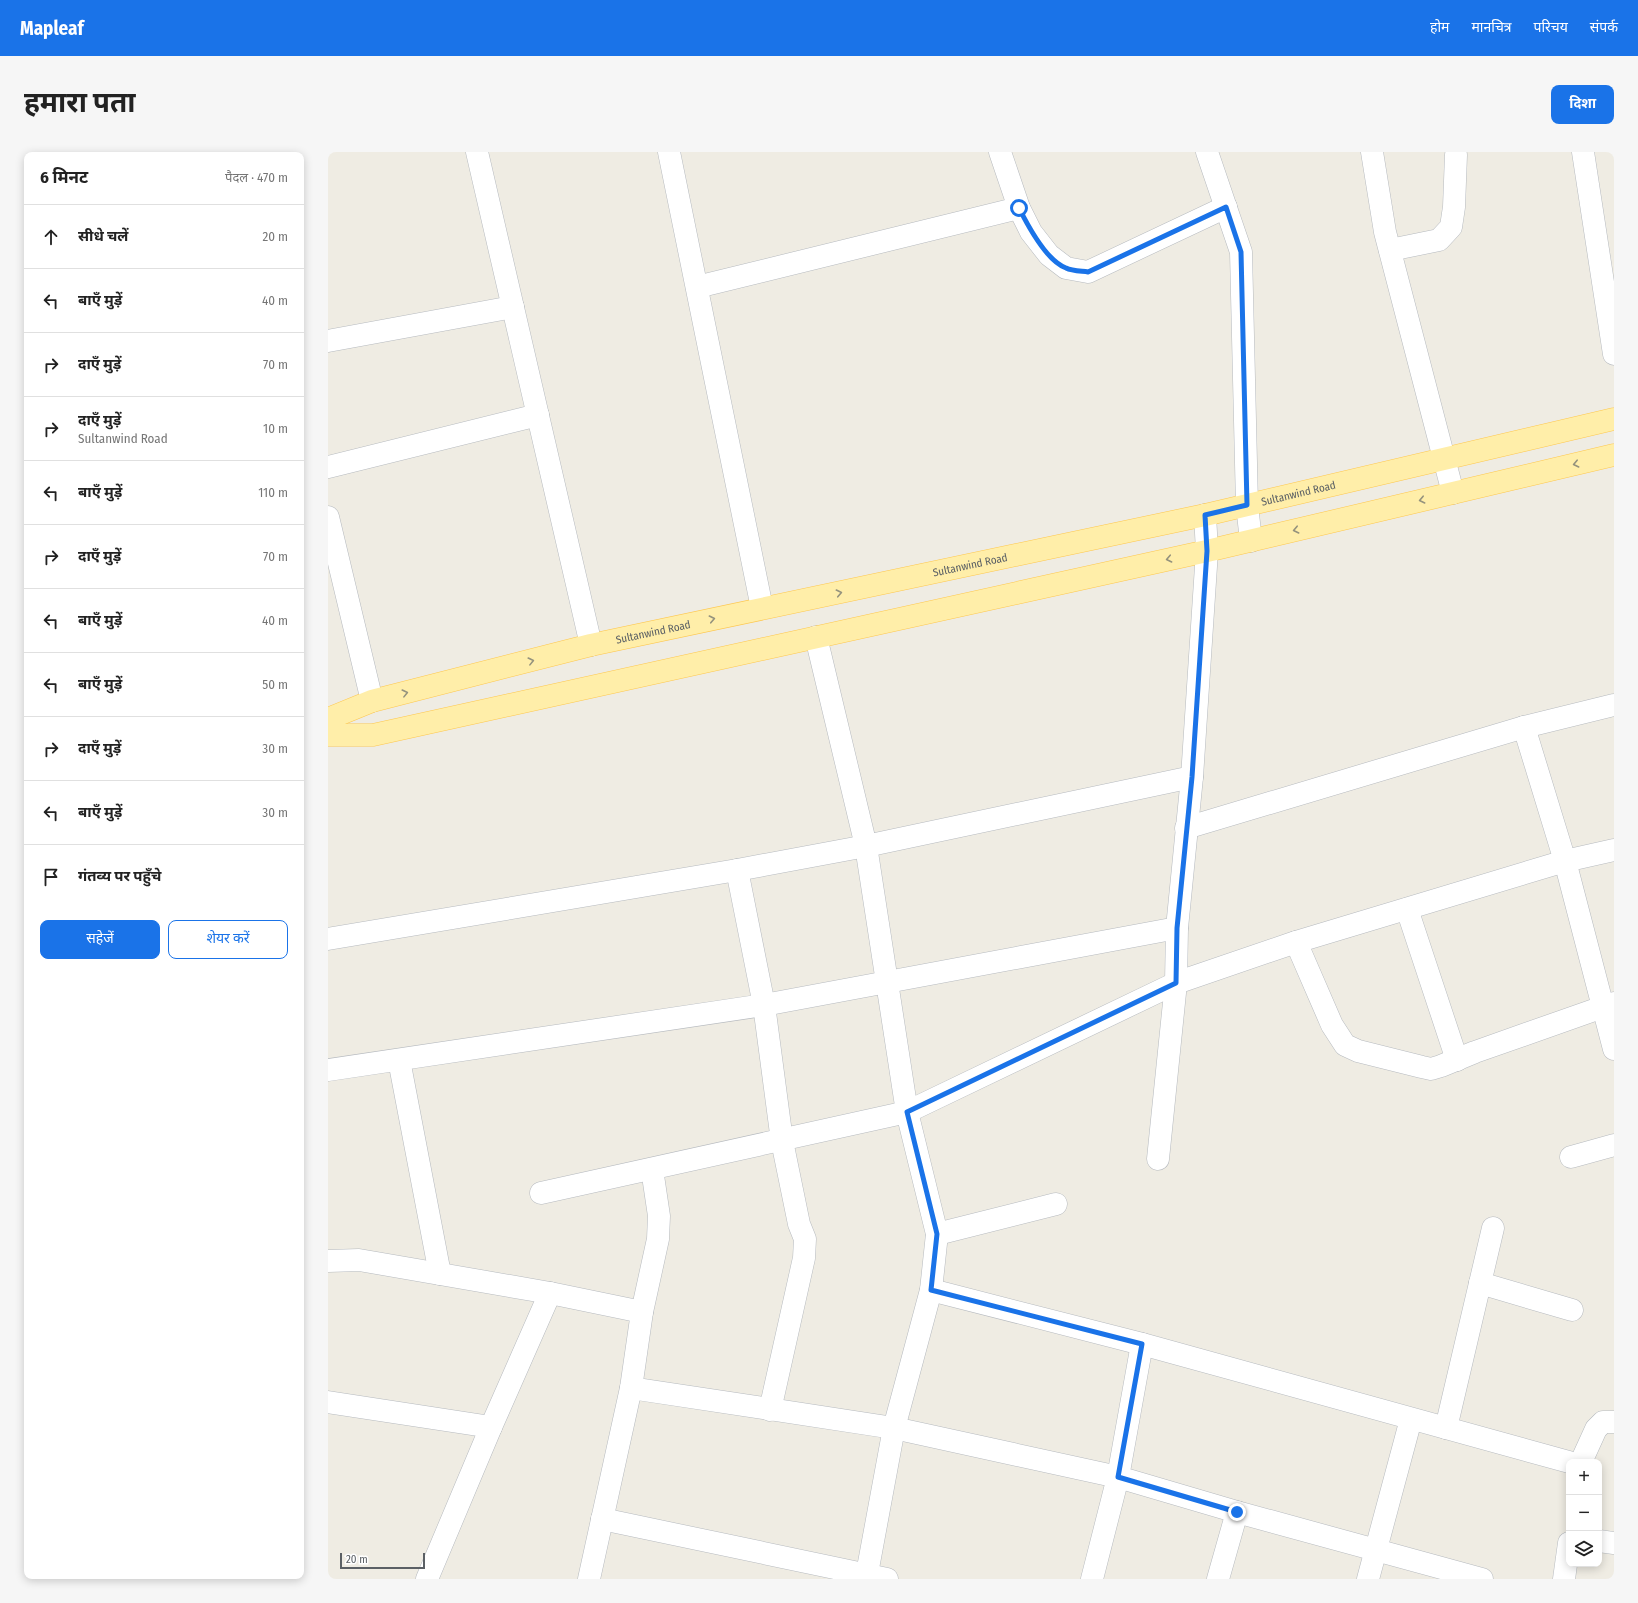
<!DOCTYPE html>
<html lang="hi">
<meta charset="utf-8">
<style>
:root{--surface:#fff;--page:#f6f6f6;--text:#222;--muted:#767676;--line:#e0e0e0;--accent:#1a73e8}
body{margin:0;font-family:"Fira Sans Condensed","Noto Sans Devanagari",sans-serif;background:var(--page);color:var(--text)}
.controls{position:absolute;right:12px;bottom:12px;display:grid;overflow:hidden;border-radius:8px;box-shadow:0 2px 10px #0003}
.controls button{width:36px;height:36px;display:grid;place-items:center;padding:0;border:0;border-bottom:1px solid var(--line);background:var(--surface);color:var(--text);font:20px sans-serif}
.scale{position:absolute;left:12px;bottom:10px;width:85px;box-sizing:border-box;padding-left:4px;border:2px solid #5b6065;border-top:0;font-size:11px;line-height:14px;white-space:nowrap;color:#5b6065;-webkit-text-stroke:3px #fff;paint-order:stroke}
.stop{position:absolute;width:12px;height:12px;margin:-9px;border:3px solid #1a73e8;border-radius:50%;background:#fff}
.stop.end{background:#1a73e8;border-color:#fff;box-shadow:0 1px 4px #0008}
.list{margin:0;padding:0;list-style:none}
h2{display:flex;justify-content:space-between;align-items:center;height:52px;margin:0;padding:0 16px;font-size:17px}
h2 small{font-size:13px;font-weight:400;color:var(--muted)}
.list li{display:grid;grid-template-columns:26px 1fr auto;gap:12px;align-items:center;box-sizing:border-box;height:64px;padding:0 16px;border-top:1px solid var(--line)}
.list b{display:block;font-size:15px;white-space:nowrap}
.list p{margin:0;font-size:13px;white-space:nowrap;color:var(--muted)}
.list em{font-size:13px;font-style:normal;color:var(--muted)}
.actions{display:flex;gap:8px;padding:12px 16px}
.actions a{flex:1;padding:9px 0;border:1px solid var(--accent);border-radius:8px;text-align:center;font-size:14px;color:var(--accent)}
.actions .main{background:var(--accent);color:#fff}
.icon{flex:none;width:22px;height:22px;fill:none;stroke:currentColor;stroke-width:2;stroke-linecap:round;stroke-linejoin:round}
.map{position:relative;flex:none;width:1286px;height:1427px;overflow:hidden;border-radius:8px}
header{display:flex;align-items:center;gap:24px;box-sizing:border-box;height:56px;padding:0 20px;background:var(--accent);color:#fff}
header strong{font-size:19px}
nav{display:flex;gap:22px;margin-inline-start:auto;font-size:14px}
.intro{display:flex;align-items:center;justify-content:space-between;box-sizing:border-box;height:96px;padding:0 24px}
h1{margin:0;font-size:28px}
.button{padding:10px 18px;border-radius:8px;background:var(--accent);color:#fff;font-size:14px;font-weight:700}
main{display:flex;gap:24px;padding:0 24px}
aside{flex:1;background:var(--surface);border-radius:8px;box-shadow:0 2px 10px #0003}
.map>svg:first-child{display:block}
</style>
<header>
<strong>Mapleaf</strong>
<nav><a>होम</a><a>मानचित्र</a><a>परिचय</a><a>संपर्क</a></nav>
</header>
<div class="intro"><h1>हमारा पता</h1><a class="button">दिशा</a></div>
<main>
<aside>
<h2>6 मिनट<small>पैदल · 470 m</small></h2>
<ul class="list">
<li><svg class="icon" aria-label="ahead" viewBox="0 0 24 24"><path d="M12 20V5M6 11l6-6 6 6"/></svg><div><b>सीधे चलें</b></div><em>20 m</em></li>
<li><svg class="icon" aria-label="left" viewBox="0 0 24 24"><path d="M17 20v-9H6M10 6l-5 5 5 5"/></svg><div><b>बाएँ मुड़ें</b></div><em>40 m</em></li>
<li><svg class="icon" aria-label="right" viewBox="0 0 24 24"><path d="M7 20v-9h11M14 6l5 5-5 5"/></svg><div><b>दाएँ मुड़ें</b></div><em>70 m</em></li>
<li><svg class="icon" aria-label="right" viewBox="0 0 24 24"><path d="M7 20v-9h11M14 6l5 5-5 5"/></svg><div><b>दाएँ मुड़ें</b><p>Sultanwind Road</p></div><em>10 m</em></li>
<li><svg class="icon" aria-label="left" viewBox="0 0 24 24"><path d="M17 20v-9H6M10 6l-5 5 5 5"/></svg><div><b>बाएँ मुड़ें</b></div><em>110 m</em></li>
<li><svg class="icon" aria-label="right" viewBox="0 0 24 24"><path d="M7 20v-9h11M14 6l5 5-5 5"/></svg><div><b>दाएँ मुड़ें</b></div><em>70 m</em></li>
<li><svg class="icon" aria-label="left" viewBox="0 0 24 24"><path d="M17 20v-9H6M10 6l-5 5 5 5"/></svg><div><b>बाएँ मुड़ें</b></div><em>40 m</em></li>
<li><svg class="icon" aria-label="left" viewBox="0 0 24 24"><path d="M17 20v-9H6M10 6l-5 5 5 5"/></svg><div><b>बाएँ मुड़ें</b></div><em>50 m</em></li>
<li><svg class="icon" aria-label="right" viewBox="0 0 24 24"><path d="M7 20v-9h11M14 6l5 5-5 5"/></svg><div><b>दाएँ मुड़ें</b></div><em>30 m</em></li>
<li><svg class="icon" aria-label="left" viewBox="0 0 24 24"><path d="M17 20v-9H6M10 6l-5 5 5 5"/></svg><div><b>बाएँ मुड़ें</b></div><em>30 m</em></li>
<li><svg class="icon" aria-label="arrive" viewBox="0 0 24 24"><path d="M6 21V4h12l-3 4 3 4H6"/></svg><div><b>गंतव्य पर पहुँचे</b></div></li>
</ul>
<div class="actions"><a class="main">सहेजें</a><a>शेयर करें</a></div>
</aside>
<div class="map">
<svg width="1286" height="1427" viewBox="0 0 1286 1427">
<rect width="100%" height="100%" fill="#efece3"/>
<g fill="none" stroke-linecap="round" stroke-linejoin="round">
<defs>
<g id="minor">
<path d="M149 0 263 493"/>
<path d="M341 0 434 456"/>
<path d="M672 0 691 56 703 80 721 103 738 116 760 120 898 55"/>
<path d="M879 0 913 100 919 353 923 389"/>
<path d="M1044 0 1057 80 1125 341"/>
<path d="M1255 0 1286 202"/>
<path d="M1062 98 1111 88 1123 75 1126 55 1128 3"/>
<path d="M369 135 691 56"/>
<path d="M0 189 185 155"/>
<path d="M0 315 210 263"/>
<path d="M0 365 44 549"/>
<path d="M1196 575 1237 709 1286 897"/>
<path d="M858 676 1196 575 1286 553"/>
<path d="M409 718 436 853 454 989 471 1072 477 1087 476 1106 442 1258"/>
<path d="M1079 757 1129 908"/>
<path d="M0 787 409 718 538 694 864 625"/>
<path d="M968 790 1004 873 1017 893 1030 899 1094 915 1103 917 1113 914 1147 900 1286 851"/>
<path d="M71 908 112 1122"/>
<path d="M0 918 436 853 849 776"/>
<path d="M1243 1005 1286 993"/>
<path d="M830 1007 848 831 849 776 864 625 879 399 877 363"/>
<path d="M213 1041 579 960 538 694 488 485"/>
<path d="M609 1082 728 1052"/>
<path d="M0 1109 31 1108 222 1141 314 1160 303 1236 261 1427"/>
<path d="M1152 1131 1244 1158"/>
<path d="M603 1138 814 1192 1241 1310"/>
<path d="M314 1160 330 1087 331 1064 324 1017"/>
<path d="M814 1192 790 1325 909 1360 1154 1427"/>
<path d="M303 1236 566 1276 790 1325 764 1427"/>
<path d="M0 1250 163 1275"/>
<path d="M1118 1276 1165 1076"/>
<path d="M1253 1310 1268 1277 1275 1270H1286"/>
<path d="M274 1367 559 1427"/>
<path d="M1271 1389 1286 1391"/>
<path d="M99 1427 163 1275 222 1141"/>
<path d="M538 1427 566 1276 603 1138 609 1082 579 960 848 831 968 790 1237 709 1286 698"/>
<path d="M890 1427 909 1360"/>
<path d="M1040 1427 1083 1267"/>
<path d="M1236 1427 1241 1391"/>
</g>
<g id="major">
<path id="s1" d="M0 567 44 549 263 493 877 363 1286 267"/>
<path d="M0 583H45L879 399 1286 303"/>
</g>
</defs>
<use href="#minor" stroke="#b6babf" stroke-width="23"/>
<use href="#major" stroke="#fec74d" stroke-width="23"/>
<use href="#minor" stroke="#fff" stroke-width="22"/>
<use href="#major" stroke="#ffeea9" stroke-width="22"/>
</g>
<defs><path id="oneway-chevron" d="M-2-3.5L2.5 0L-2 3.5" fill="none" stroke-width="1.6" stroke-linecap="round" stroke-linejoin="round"/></defs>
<g stroke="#94927d">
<use href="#oneway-chevron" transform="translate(1248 312) rotate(167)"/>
<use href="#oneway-chevron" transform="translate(1094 348) rotate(167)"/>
<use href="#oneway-chevron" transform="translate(968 378) rotate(167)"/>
<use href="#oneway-chevron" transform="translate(841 407) rotate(168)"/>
<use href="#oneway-chevron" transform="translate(511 441) rotate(-12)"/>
<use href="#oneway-chevron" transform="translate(384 467) rotate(-12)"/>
<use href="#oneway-chevron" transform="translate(203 509) rotate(-14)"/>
<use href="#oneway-chevron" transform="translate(77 541) rotate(-14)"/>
</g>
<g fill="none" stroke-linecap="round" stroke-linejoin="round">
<path stroke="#1a73e8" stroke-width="5" d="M691 56C700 74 719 109 738 116 744 119 753 119 760 120L898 55 913 100 919 353 877 363 879 399 864 625 849 776 848 831 579 960 609 1082 603 1138 814 1192 790 1325 909 1360"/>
</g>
<g text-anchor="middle" stroke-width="3" stroke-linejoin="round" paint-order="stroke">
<g font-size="11" fill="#5b6065" stroke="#fff">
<text dy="4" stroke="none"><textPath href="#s1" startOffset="997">Sultanwind Road</textPath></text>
<text dy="4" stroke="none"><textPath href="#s1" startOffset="661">Sultanwind Road</textPath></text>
<text dy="4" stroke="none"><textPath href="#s1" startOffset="337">Sultanwind Road</textPath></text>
</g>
</g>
</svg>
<div class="controls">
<button>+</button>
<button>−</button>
<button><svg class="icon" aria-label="layers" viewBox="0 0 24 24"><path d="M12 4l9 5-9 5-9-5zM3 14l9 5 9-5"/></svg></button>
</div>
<div class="scale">20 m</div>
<div class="stop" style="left:691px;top:56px"></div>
<div class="stop end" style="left:909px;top:1360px"></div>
</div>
</main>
